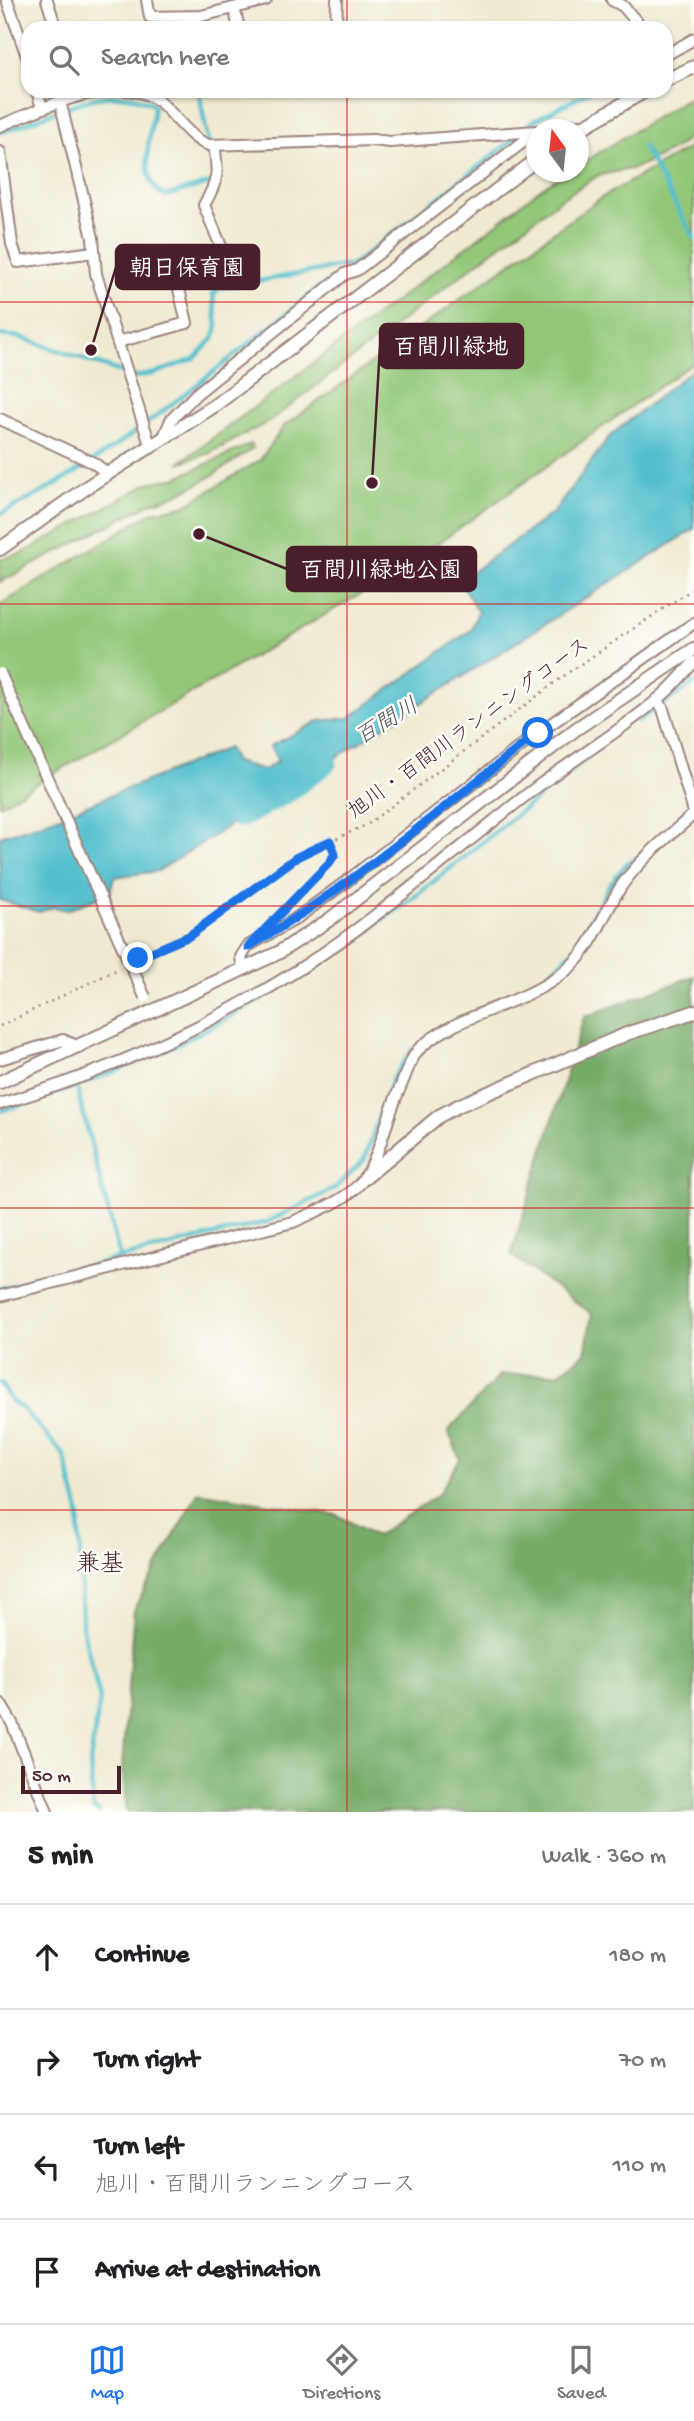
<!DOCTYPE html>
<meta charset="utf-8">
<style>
:root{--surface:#fff;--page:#f6f6f6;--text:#202124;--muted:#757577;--line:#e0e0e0;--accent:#1a73e8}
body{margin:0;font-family:"Gochi Hand","Klee One",sans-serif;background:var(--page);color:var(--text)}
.compass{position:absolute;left:526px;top:119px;width:63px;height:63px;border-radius:50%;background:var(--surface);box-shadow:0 2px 5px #0004;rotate:345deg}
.scale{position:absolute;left:21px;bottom:18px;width:100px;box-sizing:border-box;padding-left:7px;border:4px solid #4a1f2b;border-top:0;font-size:19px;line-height:24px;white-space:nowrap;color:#4a1f2b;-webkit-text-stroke:5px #fdfcf7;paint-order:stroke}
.stop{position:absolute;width:21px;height:21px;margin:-16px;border:5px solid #1a73e8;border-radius:50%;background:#fff}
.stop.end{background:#1a73e8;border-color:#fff;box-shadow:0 2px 7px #0008}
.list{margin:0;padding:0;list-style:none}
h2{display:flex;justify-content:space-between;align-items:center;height:91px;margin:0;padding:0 28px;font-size:30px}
h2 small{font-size:23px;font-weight:400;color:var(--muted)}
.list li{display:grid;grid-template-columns:46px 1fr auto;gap:21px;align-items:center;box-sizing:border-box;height:105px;padding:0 28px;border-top:2px solid var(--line)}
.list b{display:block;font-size:26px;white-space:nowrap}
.list p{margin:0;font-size:23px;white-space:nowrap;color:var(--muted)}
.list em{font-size:23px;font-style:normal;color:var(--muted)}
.icon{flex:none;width:38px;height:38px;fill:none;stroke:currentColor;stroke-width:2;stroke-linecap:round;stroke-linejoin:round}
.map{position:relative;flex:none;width:694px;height:1812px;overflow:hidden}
.search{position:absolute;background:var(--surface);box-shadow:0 2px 5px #0004;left:21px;right:21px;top:21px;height:77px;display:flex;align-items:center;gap:18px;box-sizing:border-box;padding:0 24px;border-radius:21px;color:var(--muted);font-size:26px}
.sheet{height:511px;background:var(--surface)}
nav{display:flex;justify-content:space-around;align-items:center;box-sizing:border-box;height:98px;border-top:2px solid var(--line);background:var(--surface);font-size:19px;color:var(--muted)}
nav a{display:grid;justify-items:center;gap:4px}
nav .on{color:var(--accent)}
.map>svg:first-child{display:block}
</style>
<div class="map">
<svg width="694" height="1812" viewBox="0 0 694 1812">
<rect width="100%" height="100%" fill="#fdfcf7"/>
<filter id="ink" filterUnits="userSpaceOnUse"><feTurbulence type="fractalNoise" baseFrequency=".0143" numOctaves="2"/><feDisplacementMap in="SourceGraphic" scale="14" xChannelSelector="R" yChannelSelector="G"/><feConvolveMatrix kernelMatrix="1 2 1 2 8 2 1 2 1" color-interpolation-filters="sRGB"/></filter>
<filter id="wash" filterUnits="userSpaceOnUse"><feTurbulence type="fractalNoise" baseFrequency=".00686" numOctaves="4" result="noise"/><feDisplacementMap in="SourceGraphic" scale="28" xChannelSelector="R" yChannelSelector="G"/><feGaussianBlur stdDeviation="1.57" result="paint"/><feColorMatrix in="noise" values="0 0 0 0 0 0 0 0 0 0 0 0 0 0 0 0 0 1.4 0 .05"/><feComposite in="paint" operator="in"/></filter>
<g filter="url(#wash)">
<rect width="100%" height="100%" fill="#f0ead1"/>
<g fill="#92c778" stroke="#6e7352" stroke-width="2">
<path d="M694 94V133L675 149 635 168 599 175 561 199 270 421 210 453 179 463C287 384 393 303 499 222 518 207 555 172 578 172L579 165Z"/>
<path d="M694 145V362L393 575 0 805V605L153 512 184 506 260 460 284 426 601 198Z"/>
<path d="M251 444 253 448C220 471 190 493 151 503L0 582V559L21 554 149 483 178 477Z"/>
</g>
<path fill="#75ac68" stroke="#60664a" stroke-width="2" d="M694 976V1812H127L122 1768 134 1609 198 1492 337 1515 376 1536 439 1494 460 1459 448 1431 500 1375 559 1373 585 1353 592 1314 511 1255 584 1017Z"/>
<path fill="#53bfcd" stroke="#4e6f7c" stroke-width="2" d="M694 368V529L158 871 114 877 110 893 67 910 54 907 39 912 0 900V836L40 824 228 748 235 762 264 770 278 761 270 746 319 721 349 718 471 630 478 612 460 581 554 512 610 436Z"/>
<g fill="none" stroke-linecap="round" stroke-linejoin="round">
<g stroke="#53bfcd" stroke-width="4.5">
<path d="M666 46 694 31"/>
<path d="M199 91 212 164"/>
<path d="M525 129 533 121 590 91"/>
<path d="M0 132C49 119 98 81 151 103L154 107C151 133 136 181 165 196L211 183"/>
<path d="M643 146 694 238"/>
<path d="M0 335 19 337 136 377 156 373 194 359 214 338 217 326 213 294 220 288 354 264 519 135"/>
<path d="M0 514C115 460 223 362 324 284"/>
<path d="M638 722 694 683"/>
<path d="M305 971 407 903 588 757"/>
<path d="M539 984 577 946 608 887 628 862 640 857"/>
<path d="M0 1111C93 1084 183 1046 265 996"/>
<path d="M120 1258 267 1222 334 1189 364 1160 393 1078 413 1049"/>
<path d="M0 1289 120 1258 76 1085"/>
<path d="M0 1383 13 1403 23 1409 64 1455 79 1512 82 1626 100 1699 90 1761 93 1808 99 1812"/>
</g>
<path stroke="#53bfcd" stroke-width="24" d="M241 816 287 791 325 762"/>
</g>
</g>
<g filter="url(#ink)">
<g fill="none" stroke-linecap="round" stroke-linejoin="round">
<defs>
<g id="minor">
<path d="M7 0 28 59"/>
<path d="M47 0 54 22 60 28"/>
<path d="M147 0 150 17 201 16 266 0"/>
<path d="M612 0 623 6 642 28"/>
<path d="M234 8 239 28"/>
<path d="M336 28 337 0"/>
<path d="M666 55 694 39"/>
<path d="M37 91 42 108"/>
<path d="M60 101 93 238 96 274 151 448"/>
<path d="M0 126C40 109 121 70 160 102 175 115 191 140 209 145L373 140 390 142 536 131"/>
<path d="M542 130 553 126 584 125"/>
<path d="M214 145C219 173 218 181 204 205L225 256"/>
<path d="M0 152 12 244 18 262 94 252"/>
<path d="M118 342 187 323 178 285"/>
<path d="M0 419 94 463 108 474"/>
<path d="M163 439 171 420 196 394 345 274 357 270 536 132"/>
<path d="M657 700 663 709 694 812"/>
<path d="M243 969 241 957 248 946 294 920 347 881 538 733 694 623"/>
<path d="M0 1059 63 1040 79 1047"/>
<path d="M0 1104C104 1073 206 1028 298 970 379 918 453 852 529 793 570 761 617 734 657 700 671 689 682 675 694 662"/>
<path d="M0 1296 293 1222C316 1211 350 1200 365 1177 379 1158 388 1113 400 1088 405 1077 410 1059 418 1050 454 1014 522 1006 563 973 593 950 602 915 622 885 641 858 669 836 694 814"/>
<path d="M0 1703 12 1723 47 1812"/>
</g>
<g id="tertiary">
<path d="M666 80 694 67"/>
<path d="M578 130 645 91"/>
<path d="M0 549 90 485 214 406 536 160"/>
<path d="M0 1082 278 953 329 920 576 729 694 649"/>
<path d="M365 1178 439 1116 460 1105 629 1033 694 1012"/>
</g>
</defs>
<use href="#minor" stroke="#9d847e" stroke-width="14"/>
<use href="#tertiary" stroke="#9d847e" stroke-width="16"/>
<g stroke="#9d847e" stroke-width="2.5" stroke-dasharray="2 5" stroke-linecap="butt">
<path d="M283 912 329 863 335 854 330 842"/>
<path d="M140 958 189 936 297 857 368 824 569 672 694 588"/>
<path d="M0 1026 118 969"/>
</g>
<use href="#minor" stroke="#fff" stroke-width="10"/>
<use href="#tertiary" stroke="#fff" stroke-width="12"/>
<defs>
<path id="minor-bridge" d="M0 673 145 997"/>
</defs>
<use href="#minor-bridge" stroke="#9d847e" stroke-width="14" stroke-linecap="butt"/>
<use href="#minor-bridge" stroke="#fff" stroke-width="10"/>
</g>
</g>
<g fill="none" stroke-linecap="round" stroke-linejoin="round" filter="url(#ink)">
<path stroke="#1a73e8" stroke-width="9" d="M138 958 189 936 297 857 330 841 335 854 329 863 248 947C352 887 444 806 538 733"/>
</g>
<path fill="none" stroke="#d62828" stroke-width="2" stroke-opacity="0.55" d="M347 0V28M347 91V1812M0 302H694M0 604H694M0 906H694M0 1208H694M0 1510H694"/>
<g text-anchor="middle" stroke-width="5" stroke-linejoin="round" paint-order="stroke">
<g font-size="21" fill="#4a1f2b" stroke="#fdfcf7">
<text transform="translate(468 727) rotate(-36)" y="7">旭川・百間川ランニングコース</text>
</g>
<g font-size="23" font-style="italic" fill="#4d5764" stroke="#fdfcf7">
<text transform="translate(386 720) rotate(-31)" y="8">百間川</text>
</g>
<g font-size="24" fill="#4a1f2b" stroke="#fdfcf7">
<text x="100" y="1570">兼基</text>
</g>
</g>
<path fill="none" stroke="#4a1f2b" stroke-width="2.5" d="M91 350L116 267M372 483L380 346M199 534L287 569"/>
<g fill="#4a1f2b" stroke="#fdfcf7" stroke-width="2.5">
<circle cx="91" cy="350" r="7"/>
<circle cx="372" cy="483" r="7"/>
<circle cx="199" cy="534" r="7"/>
</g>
<g fill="#4a1f2b" stroke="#4a1f2b" stroke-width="2.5">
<rect x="116" y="245" width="143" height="44" rx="7"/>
<rect x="380" y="324" width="143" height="44" rx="7"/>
<rect x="287" y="547" width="189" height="44" rx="7"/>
</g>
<g font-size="23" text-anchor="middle" font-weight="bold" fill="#fff">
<text x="187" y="275">朝日保育園</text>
<text x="451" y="354">百間川緑地</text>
<text x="381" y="577">百間川緑地公園</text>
</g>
</svg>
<svg class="compass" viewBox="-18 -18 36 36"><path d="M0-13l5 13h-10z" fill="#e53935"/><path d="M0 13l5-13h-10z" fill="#757577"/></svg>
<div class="scale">50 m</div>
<div class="stop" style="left:538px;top:733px"></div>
<div class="stop end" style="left:138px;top:958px"></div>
<div class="search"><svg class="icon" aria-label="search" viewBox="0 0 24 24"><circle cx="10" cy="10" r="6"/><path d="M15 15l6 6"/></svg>Search here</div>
</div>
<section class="sheet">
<h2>5 min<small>Walk · 360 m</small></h2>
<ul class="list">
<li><svg class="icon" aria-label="ahead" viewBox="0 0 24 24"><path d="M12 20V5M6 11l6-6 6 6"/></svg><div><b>Continue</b></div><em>180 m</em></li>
<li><svg class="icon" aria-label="right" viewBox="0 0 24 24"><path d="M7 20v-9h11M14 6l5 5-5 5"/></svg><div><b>Turn right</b></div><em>70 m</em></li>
<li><svg class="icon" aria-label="left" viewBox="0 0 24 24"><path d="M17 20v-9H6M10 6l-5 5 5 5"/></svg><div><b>Turn left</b><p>旭川・百間川ランニングコース</p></div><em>110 m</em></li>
<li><svg class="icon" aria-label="arrive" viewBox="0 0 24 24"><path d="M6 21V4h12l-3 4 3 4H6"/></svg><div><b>Arrive at destination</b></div></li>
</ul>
</section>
<nav>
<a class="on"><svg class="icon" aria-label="map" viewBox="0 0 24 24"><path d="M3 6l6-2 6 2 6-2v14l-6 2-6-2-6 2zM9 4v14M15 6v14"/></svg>Map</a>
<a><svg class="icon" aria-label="directions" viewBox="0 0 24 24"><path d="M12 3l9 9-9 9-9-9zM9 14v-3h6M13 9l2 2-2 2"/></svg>Directions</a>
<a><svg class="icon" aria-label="saved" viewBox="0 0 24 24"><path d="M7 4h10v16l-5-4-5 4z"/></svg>Saved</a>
</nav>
